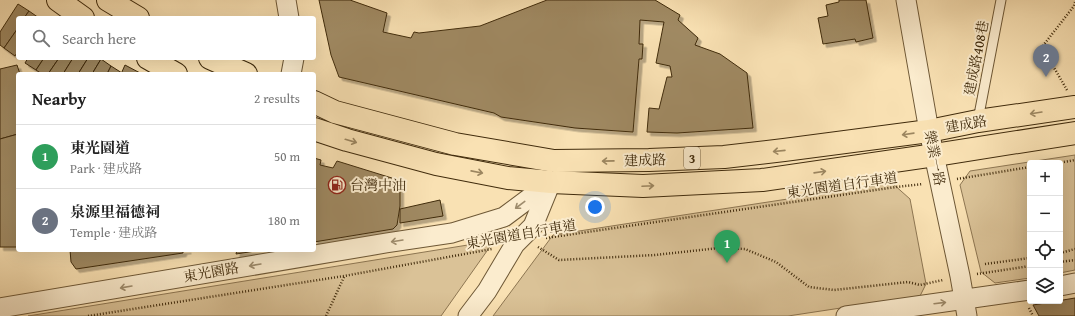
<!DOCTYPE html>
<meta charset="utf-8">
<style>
:root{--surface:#fff;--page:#f6f6f6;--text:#222;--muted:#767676;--line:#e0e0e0;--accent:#2563eb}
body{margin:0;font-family:"Gentium Book Plus","Noto Serif TC",serif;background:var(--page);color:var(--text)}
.controls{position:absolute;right:12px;bottom:12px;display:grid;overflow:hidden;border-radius:4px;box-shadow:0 4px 16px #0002}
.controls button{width:36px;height:36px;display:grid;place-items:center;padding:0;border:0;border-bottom:1px solid var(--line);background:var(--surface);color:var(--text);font:20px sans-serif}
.you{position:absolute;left:595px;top:207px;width:14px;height:14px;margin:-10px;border:3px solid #fff;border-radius:50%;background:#1a73e8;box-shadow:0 0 0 6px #1a73e833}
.badge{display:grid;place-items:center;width:26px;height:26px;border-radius:50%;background:var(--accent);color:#fff;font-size:13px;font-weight:700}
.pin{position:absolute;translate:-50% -33px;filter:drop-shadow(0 1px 2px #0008)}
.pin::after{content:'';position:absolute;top:21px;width:14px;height:12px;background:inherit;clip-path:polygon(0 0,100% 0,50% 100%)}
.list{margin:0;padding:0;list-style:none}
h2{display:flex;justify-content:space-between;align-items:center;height:52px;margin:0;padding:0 16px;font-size:17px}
h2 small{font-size:13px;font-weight:400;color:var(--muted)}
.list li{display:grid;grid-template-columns:26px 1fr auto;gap:12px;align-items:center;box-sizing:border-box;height:64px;padding:0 16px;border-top:1px solid var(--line)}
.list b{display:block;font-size:15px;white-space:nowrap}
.list p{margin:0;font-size:13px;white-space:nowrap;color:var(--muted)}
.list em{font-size:13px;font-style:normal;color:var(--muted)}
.icon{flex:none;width:22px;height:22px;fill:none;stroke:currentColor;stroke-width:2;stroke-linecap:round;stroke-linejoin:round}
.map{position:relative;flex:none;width:1075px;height:316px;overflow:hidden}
.search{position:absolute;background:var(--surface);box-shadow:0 4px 16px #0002;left:16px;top:16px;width:300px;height:44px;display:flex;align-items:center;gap:10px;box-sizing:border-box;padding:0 14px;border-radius:4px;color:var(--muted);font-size:15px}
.panel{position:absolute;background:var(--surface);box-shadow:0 4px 16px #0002;left:16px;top:72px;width:300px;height:180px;border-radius:4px}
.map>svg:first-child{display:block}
</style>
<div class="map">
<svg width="1075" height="316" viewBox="0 0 1075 316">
<defs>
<filter id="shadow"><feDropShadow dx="3.5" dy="3.5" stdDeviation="0" flood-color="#0004"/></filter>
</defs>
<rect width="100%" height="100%" fill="#f9e1b3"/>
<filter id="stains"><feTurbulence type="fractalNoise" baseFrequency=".005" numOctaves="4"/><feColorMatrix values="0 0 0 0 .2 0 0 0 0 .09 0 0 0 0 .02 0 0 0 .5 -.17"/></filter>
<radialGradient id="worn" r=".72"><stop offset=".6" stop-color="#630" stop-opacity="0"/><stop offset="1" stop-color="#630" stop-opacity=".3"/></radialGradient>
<g fill="#dac297" stroke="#8d7652">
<path d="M1075 155V270L1060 273V163H1030V278L995 283 981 272 960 185 970 171Z"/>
<path d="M892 183 910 199 926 284 920 296 788 316H493L553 235Z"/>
<path d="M494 241 441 316H28L474 244Z"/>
</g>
<g fill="#a08a63" stroke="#402b0c" filter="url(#shadow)">
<path d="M319 0H350L387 13 383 32 411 38 414 32 419 33 480 26 547 0H655L680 15 678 20 698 38 695 45 720 54 747 73 753 128 677 133 647 132 649 108 659 109 667 77H672L670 66 656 63 664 22 640 20 639 44H643L642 59H639L633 132 575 128 501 117 494 113 339 77 331 55Z"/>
<path d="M839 0H866L873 38 856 42 855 39 823 44 818 18 828 16 826 5 839 2Z"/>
<path d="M18 4 29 11 24 18H18V28L4 48 0 45V32Z"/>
<path d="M29 11 39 18H24Z"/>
<path d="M18 28V51L15 56 4 48Z"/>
<path d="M28 58H44L36 70 25 63Z"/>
<path d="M44 58H59L48 74H42L36 70Z"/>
<path d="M59 58H73L63 74H48Z"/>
<path d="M73 58H88L78 74H63Z"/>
<path d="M88 58H99L101 59 92 74H78Z"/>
<path d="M101 59 111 66 107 74H92Z"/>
<path d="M17 65 20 74H18V134L0 139V69Z"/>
<path d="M125 65 142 74H121Z"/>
<path d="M111 66 122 73 121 74H107Z"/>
<path d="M18 134V247H0V139Z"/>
<path d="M314 158 321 160 320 165 333 168 337 161 395 179 400 190V206L397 225 393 229 314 242Z"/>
<path d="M440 200 443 216 400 223V209Z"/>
<path d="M70 250H188L183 251V253L76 269 71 262Z"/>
<path d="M237 250H262L236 254Z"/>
<path d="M1075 298V316H1039L1033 305Z"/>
</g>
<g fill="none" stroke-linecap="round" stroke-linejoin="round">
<defs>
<path id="service" d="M978 120 1001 0"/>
<g id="minor">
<path d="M286 0 289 18"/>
<path d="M906 0 929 131 960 276 967 316"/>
<path d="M291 74 294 58"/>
<path d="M1060 286 1075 283"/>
<path d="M0 308 386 243 452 233 504 217 551 182"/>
<path d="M468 316 487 291 515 244 533 226 551 182"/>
<path d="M846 316 1030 290"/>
</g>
<g id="primary">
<path d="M58 0 83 18"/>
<path d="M108 0 138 18"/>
<path d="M148 58 176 74"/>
<path d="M210 58 246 74"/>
<path d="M314 102 335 112 455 144 554 161 649 160 724 157 784 150 929 131 978 121 1075 107"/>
<path d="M314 129 347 140 436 164 508 178 551 182 643 186 762 180 935 155 1075 133"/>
</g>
</defs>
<use href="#service" stroke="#6e5836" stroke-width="11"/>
<use href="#minor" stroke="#6e5836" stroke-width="21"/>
<use href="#primary" stroke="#402b0c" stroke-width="24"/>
<g stroke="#402b0c" stroke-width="2.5" stroke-dasharray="1 2" stroke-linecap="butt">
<path d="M1067 90 1042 47 1074 6 1075 2"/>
<path d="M1058 163 1075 160"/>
<path d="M957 179 1030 167"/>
<path d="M546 238 896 187 923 184"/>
<path d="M538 247 559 260 655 255 719 248 745 249 776 262 809 287 834 290 908 282 920 285 943 280"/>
<path d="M1060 253 1075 249"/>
<path d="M1060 262 1075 260"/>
<path d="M985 264 1030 258"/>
<path d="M977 274 1030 266"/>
<path d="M1029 308 1033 316"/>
<path d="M88 316 344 276 492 249"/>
<path d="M326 316 344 277"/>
</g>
<use href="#service" stroke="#fbecce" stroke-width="9"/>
<use href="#minor" stroke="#fbecce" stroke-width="19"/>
<use href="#primary" stroke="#f9e1b3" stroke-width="22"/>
</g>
<defs><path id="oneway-shaft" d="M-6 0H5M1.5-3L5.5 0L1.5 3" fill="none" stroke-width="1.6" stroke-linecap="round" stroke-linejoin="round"/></defs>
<g stroke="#9c8660">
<use href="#oneway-shaft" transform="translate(1036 113) rotate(171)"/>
<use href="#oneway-shaft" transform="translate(908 134) rotate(172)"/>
<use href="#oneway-shaft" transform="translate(351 141) rotate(16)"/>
<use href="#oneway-shaft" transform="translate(779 151) rotate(174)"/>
<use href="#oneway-shaft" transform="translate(608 161) rotate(179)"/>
<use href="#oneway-shaft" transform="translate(477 172) rotate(11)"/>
<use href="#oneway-shaft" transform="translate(820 172) rotate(-8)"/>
<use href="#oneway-shaft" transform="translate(648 186) rotate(-3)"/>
</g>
<g stroke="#9e8c6d">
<use href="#oneway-shaft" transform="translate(520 205) rotate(143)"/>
<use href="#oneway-shaft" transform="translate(397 241) rotate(171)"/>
<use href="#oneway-shaft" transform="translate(255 265) rotate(170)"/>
<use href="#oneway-shaft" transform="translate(126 287) rotate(170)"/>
<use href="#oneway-shaft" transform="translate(940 303) rotate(-7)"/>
</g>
<defs>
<symbol id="fuel-ring" viewBox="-11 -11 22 22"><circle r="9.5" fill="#fbecce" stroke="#8f2418" stroke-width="1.5"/><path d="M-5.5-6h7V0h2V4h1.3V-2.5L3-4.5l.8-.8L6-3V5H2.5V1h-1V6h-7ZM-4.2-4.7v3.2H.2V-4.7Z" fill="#8f2418"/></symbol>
</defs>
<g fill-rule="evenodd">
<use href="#fuel-ring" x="327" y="175" width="20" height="20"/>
</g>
<g text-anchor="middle" stroke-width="4" stroke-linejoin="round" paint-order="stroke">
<rect fill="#fbecce" stroke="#786546" stroke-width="1" x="684" y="147" width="16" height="22" rx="3"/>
<g font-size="13" font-weight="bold" fill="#402b0c">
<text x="692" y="163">3</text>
</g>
<g font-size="14" fill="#402b0c" stroke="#fbecce">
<text transform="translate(976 58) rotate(-79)" y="5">建成路408巷</text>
<text transform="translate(966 124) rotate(-10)" y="5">建成路</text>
<text transform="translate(935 158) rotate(79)" y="5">樂業一路</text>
<text transform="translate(645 160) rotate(-2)" y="5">建成路</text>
<text transform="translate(842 185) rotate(-8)" y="5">東光園道自行車道</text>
<text transform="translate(521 234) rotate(-10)" y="5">東光園道自行車道</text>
<text transform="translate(211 272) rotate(-10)" y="5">東光園路</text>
</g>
<g font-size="14" fill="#402b0c" stroke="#fbecce" text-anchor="start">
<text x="350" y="190">台灣中油</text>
</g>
</g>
<rect width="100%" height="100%" filter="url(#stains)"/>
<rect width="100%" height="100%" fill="url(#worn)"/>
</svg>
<div class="controls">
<button>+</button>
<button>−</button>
<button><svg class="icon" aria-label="locate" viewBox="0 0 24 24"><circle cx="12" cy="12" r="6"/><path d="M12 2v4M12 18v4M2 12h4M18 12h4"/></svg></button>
<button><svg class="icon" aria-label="layers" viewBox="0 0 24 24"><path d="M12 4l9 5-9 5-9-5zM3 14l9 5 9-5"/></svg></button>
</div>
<div class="you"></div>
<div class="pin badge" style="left:727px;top:263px;background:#2e9e5b">1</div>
<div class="pin badge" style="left:1046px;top:77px;background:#6b7280">2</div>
<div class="search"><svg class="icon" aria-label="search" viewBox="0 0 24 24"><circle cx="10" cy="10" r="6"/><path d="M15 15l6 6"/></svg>Search here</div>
<section class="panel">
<h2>Nearby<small>2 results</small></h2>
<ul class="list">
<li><span class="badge" style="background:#2e9e5b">1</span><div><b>東光園道</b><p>Park · 建成路</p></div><em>50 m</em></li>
<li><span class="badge" style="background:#6b7280">2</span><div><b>泉源里福德祠</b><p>Temple · 建成路</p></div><em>180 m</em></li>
</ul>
</section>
</div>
